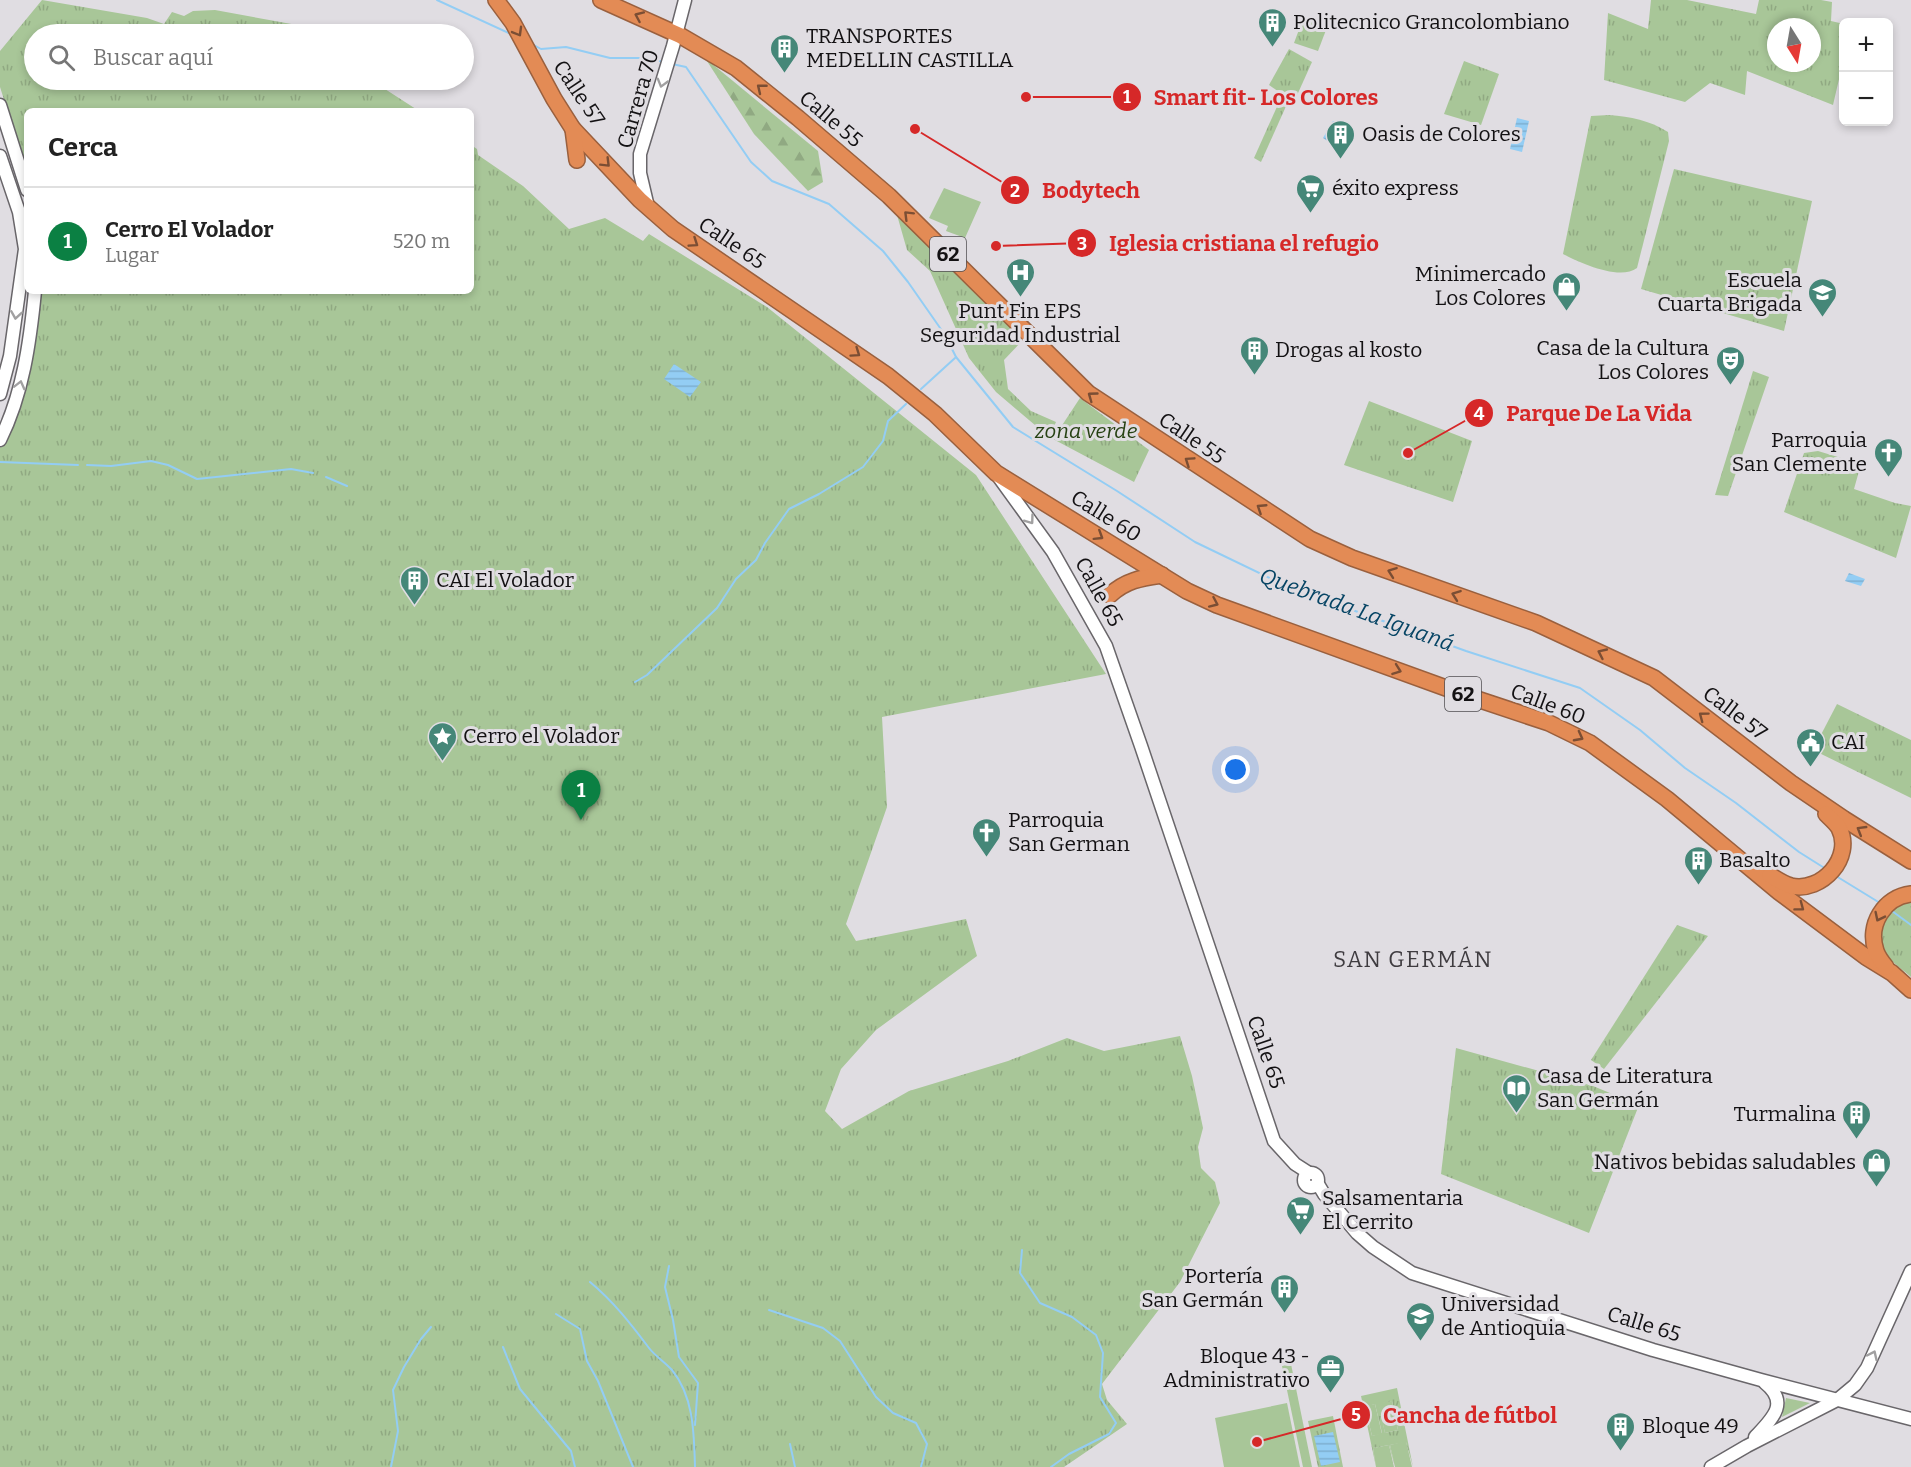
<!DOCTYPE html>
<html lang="es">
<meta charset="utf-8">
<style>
:root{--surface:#fff;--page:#f6f6f6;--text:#222;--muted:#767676;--line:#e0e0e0;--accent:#0b8043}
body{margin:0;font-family:Bitter,serif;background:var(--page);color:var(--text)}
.controls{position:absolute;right:18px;top:18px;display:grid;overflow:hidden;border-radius:9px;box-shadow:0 3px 9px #0003}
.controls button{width:54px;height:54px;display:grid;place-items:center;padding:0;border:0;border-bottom:2px solid var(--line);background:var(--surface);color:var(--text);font:30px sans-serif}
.compass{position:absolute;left:1767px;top:18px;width:54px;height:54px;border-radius:50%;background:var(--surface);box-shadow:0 3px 9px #0003;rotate:169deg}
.you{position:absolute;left:1236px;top:770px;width:21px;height:21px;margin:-15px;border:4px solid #fff;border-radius:50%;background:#1a73e8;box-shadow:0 0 0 9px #1a73e833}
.badge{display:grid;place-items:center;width:39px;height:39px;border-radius:50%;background:var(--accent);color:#fff;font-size:20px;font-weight:700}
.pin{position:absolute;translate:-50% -50px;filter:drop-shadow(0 2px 3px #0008)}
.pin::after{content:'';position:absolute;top:32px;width:21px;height:18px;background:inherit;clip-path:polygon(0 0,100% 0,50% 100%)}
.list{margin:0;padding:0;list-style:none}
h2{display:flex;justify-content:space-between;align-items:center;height:78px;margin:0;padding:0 24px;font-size:26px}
h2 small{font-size:20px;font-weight:400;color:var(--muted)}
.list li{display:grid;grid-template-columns:39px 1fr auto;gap:18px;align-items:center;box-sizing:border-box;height:108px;padding:0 24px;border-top:2px solid var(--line)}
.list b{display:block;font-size:22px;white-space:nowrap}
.list p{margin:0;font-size:20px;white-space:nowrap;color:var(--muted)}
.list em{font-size:20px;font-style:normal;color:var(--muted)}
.icon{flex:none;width:33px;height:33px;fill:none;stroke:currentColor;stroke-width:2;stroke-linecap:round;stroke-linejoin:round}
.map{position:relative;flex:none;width:1911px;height:1467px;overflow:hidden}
.search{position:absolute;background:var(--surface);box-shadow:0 3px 9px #0003;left:24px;top:24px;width:450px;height:66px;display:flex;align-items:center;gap:15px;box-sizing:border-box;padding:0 21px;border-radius:33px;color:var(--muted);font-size:22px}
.panel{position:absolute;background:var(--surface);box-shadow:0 3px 9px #0003;left:24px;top:108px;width:450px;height:186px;border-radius:9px}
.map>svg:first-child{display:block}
</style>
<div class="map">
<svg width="1911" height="1467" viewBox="0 0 1911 1467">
<defs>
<pattern id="forest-firs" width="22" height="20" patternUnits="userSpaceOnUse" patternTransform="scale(1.5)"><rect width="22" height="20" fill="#a8c698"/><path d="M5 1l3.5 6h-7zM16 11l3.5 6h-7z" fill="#90a982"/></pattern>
<pattern id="park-tufts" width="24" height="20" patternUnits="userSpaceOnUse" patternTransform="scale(1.5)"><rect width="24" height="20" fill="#a8c698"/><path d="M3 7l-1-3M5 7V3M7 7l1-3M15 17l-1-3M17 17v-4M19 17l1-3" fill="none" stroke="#90a982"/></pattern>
<pattern id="water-rules" width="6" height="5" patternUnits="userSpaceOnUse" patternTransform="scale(1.5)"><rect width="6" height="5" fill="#93cdf4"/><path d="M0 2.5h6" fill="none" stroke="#7eafd0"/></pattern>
</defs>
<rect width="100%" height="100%" fill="#e0dde2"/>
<g fill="#a8c698">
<path d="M944 188 981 202 965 238 946 231 948 226 929 218Z"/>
<path d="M1291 1364 1312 1467H1303L1282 1366Z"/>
<path d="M1786 1398 1810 1403 1782 1417Z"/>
<path d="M1392 1401 1398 1430 1385 1433 1378 1403Z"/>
<path d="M1287 1403 1300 1467H1224L1215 1418Z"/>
<path d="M1375 1404 1382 1434 1372 1436 1365 1406Z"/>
<path d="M1406 1441 1412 1467H1395L1390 1445Z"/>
<path d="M1389 1445 1394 1467H1376L1373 1448Z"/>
</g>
<path fill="url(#forest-firs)" d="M705 58 818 151 823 182 808 191 754 134Z"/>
<g fill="url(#park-tufts)" fill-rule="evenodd">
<path d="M42 0 147 18 164 24 172 12 184 16 193 11 215 10 297 25 314 34H34V80H371L419 111H27V172L0 87V51Z"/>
<path d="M1651 0H1687L1756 14 1759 0H1821L1832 2 1831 21 1844 24 1843 62 1833 105 1747 71 1745 95 1710 83 1685 102 1604 80 1608 13 1648 29ZM1776 27H1812V63H1776Z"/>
<path d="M1303 19 1322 24 1326 30 1318 51 1294 43Z"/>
<path d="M1289 49 1312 62 1294 102 1269 85Z"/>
<path d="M1464 61 1499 74 1481 125 1444 114Z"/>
<path d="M1280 100 1287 104 1261 162 1254 158Z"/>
<path d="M1609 115C1631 117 1649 120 1668 132L1669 141 1637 268C1620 281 1580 263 1563 254L1591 116Z"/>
<path d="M471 145 477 149 478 155 523 186 569 229 605 218 643 241 649 234 767 307 976 475 1106 674 882 717 887 807 846 924 856 941 966 919 977 956 876 1030 841 1069 825 1111 842 1129 909 1091 1008 1061 1067 1038 1104 1051 1180 1036 1192 1076 1203 1128 1198 1147 1201 1168 1215 1182 1220 1203 1180 1282 1102 1384 1107 1400 1127 1424 1064 1467H0V448L15 412 41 291H471Z"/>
<path d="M1674 169 1812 201 1784 331 1641 289Z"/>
<path d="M897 215 1023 340 1004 360 1008 389 1031 411 1056 422 1049 437 996 392 969 358 930 271 907 250Z"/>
<path d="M1753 371 1769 377 1728 496 1715 495Z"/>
<path d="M1080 398 1149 450 1134 482 1053 439Z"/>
<path d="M1369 401 1472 441 1453 502 1344 465Z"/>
<path d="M1818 451 1861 464 1854 489 1895 503 1911 506 1896 558 1784 512 1804 453Z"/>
<path d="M1837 704 1911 740V798L1813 750Z"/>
<path d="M1911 900V977C1901 968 1886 959 1881 946 1874 925 1891 903 1911 900Z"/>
<path d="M1677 925 1708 936 1604 1069 1591 1060Z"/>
<path d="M1456 1048 1593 1086 1639 1105 1589 1233 1441 1174Z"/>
<path d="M1397 1388 1413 1467 1406 1442 1390 1445 1395 1467 1389 1445 1373 1448 1376 1467 1361 1396ZM1392 1401 1398 1430 1385 1433 1379 1404ZM1375 1404 1382 1433 1372 1436 1365 1407Z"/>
<path d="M1333 1416 1343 1467H1318L1308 1421Z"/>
</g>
<g fill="url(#water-rules)">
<path d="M1517 118 1529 121 1522 152 1510 149Z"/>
<path d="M1333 121 1340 124 1329 142 1323 138Z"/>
<path d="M674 364 701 382 690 397 664 379Z"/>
<path d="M1849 573 1865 579 1861 586 1845 581Z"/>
<path d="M1333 1432 1340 1462 1321 1466 1314 1436Z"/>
</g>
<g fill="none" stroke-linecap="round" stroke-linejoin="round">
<g stroke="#93cdf4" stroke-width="2">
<path d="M437 0 513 35"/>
<path d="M532 44 541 49 566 47 610 58H646L664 62"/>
<path d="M672 64 686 67 751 162 772 181 829 204 883 251 908 282 945 335 956 357 1013 427 1117 491 1195 542 1286 586 1466 651 1580 688 1640 730 1685 768 1736 803 1799 852 1826 869"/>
<path d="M921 389 955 358"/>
<path d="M0 462 78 465"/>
<path d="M87 465 111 466 151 461 168 465 197 479 291 469 313 473"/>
<path d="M326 477 347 486"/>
<path d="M635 682 647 675 717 608 736 579 756 560 765 543 789 509 819 494 863 467 883 441 888 421 906 404"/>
<path d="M1836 876 1880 903"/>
<path d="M1892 911 1911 925"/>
<path d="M1022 1250 1020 1273 1040 1303 1072 1317 1096 1335 1103 1353 1100 1397 1116 1423 1109 1434 1069 1454 1051 1467"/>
<path d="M669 1266 665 1287 673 1320 679 1357 698 1383 695 1425"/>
<path d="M590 1282C613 1301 631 1324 649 1348 655 1356 665 1362 672 1370 694 1397 694 1434 695 1467"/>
<path d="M769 1310 823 1328 840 1341 876 1397 893 1413 916 1423 927 1444 921 1467"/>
<path d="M556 1314 580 1329 587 1361 598 1381 633 1467"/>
<path d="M503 1347 520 1389 571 1451 575 1467"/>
<path d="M790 1444 795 1467"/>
<path d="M391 1467 398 1431 393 1390 404 1367 421 1339 431 1327"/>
</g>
<defs>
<g id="secondary">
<path d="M0 105 27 190"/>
<path d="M0 156 19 212 25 249 10 356 0 394"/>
<path d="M648 207 640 173V154L673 46 685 0"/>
<path d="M0 440C23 394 30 342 35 291"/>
<path d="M998 476 1053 552 1106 646 1141 746 1274 1141 1295 1164 1309 1173"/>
<circle cx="1311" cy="1180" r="7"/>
<path d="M1318 1184 1324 1194 1357 1233 1373 1247 1412 1273 1653 1350 1761 1380 1911 1419"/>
<path d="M1755 1437C1772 1419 1790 1403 1765 1383"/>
<path d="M1711 1467 1747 1446 1837 1400 1855 1385 1867 1368 1911 1271"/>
</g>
<g id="highway">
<path d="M496 0 513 23 554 99 573 129 640 200 673 229 888 376 935 414 996 473 1187 591 1217 605 1468 696 1549 723 1590 743 1667 799 1779 892 1866 957 1892 973 1911 990"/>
<path d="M601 0 681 36 736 68 798 118 889 196 1088 393 1310 539 1352 558 1536 623 1654 678 1791 783 1844 819 1911 861"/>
<path d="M573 129 577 160"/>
<path d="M1110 595C1126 580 1142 578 1162 575"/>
<path d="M1770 875C1776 879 1784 884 1791 886 1822 893 1854 857 1839 828 1836 823 1830 818 1826 814"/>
<path d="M1886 967C1882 962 1878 957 1876 951 1867 925 1884 897 1911 894"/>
</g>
</defs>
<use href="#secondary" stroke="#69666a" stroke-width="15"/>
<use href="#highway" stroke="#9a603e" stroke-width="18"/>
<use href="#secondary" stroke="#fff" stroke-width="12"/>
<use href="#highway" stroke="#e38b55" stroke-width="15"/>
</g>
<defs><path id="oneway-chevron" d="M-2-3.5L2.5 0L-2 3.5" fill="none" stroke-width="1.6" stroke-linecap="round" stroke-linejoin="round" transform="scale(1.5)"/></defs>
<g stroke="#7b4e34">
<use href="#oneway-chevron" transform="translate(639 16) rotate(-156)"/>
<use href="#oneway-chevron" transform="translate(518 32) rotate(60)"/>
<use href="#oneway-chevron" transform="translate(761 88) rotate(-141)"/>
<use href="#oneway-chevron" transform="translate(606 163) rotate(45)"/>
<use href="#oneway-chevron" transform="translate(908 215) rotate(-135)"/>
<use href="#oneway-chevron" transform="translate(694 243) rotate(34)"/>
<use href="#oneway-chevron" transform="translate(856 353) rotate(35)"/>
<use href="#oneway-chevron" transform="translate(1092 396) rotate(-144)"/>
<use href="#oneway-chevron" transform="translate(1189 461) rotate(-146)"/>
<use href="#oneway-chevron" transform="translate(1261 508) rotate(-147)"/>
<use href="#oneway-chevron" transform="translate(1099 536) rotate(32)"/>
<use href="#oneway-chevron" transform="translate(1392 572) rotate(-160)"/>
<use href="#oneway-chevron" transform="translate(1456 595) rotate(-160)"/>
<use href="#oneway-chevron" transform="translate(1214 603) rotate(24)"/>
<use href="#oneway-chevron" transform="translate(1602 653) rotate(-155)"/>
<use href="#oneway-chevron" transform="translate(1397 670) rotate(20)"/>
<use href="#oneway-chevron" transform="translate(1703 716) rotate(-143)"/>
<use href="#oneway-chevron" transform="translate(1579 737) rotate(28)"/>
<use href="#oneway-chevron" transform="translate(1861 830) rotate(-149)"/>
<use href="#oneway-chevron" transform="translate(1800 907) rotate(37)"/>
<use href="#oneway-chevron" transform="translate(1879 917) rotate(116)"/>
</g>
<g stroke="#a1a0a1">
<use href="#oneway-chevron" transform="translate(662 83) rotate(106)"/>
<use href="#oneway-chevron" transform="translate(16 315) rotate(99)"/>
<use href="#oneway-chevron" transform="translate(20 385) rotate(-76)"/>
<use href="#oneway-chevron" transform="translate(1030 520) rotate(54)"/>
<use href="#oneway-chevron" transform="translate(1873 1355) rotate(-65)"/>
</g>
<defs>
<symbol id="building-pin" viewBox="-11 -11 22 30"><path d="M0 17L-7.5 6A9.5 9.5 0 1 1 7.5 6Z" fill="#458778" stroke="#e0dde2"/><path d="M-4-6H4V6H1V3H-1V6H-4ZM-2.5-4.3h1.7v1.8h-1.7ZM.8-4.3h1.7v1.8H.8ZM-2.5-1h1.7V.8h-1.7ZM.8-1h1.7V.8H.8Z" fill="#fff"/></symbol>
<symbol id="supermarket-pin" viewBox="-11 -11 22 30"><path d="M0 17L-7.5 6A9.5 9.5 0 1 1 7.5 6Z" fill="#458778" stroke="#e0dde2"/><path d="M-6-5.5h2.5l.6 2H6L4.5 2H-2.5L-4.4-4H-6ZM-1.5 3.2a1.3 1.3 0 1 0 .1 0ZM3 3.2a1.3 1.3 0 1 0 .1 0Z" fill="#fff"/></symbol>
<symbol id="hospital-pin" viewBox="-11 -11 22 30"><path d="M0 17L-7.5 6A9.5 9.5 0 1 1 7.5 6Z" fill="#458778" stroke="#e0dde2"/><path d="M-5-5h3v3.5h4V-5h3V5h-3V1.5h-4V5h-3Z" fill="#fff"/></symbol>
<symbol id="shop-pin" viewBox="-11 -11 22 30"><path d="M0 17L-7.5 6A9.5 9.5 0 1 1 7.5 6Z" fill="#458778" stroke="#e0dde2"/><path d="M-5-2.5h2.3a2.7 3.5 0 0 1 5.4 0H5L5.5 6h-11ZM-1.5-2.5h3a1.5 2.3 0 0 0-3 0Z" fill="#fff"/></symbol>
<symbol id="school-pin" viewBox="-11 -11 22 30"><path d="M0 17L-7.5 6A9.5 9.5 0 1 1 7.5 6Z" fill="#458778" stroke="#e0dde2"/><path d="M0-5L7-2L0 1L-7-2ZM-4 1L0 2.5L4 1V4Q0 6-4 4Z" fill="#fff"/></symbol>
<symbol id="theatre-pin" viewBox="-11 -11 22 30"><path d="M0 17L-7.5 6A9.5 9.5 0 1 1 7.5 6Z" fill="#458778" stroke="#e0dde2"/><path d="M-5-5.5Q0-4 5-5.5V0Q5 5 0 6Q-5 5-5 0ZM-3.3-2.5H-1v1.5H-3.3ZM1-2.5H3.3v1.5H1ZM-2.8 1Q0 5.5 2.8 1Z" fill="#fff"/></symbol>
<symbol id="church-pin" viewBox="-11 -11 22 30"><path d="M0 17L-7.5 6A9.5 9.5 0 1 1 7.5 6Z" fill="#458778" stroke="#e0dde2"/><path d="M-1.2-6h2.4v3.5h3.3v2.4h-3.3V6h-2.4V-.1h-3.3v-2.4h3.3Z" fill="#fff"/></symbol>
<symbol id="sight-pin" viewBox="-11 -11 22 30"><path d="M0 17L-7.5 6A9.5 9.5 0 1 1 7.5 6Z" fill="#458778" stroke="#e0dde2"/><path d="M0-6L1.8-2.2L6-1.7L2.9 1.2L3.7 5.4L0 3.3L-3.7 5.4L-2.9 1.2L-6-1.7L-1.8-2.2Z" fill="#fff"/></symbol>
<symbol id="civic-pin" viewBox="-11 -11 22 30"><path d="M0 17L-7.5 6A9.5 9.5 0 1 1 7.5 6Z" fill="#458778" stroke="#e0dde2"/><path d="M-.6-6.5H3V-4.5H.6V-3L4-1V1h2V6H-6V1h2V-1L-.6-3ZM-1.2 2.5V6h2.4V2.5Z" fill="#fff"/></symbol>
<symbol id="library-pin" viewBox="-11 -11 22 30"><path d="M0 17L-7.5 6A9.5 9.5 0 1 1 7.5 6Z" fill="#458778" stroke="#e0dde2"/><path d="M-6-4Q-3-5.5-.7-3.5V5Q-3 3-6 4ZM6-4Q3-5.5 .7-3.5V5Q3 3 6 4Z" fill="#fff"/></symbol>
<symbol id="university-pin" viewBox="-11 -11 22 30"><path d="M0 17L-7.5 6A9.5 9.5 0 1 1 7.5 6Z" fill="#458778" stroke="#e0dde2"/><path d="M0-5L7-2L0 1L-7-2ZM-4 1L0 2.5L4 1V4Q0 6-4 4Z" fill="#fff"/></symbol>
<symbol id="office-pin" viewBox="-11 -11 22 30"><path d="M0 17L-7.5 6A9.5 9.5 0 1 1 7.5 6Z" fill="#458778" stroke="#e0dde2"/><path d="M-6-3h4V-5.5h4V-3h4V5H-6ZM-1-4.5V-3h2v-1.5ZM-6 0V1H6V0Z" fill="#fff"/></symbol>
</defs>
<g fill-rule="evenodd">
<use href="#building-pin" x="1256" y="6" width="33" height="45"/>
<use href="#building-pin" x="768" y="32" width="33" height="45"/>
<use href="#building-pin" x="1324" y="118" width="33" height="45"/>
<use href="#supermarket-pin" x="1294" y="172" width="33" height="45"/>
<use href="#hospital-pin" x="1004" y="256" width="33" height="45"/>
<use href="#shop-pin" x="1550" y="270" width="33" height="45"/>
<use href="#school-pin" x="1806" y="276" width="33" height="45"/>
<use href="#building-pin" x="1238" y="334" width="33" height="45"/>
<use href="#theatre-pin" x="1714" y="344" width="33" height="45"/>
<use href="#church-pin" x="1872" y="436" width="33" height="45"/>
<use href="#building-pin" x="398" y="564" width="33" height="45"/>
<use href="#sight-pin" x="426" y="720" width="33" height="45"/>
<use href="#civic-pin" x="1794" y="726" width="33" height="45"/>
<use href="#church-pin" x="970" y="816" width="33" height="45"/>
<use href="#building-pin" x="1682" y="844" width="33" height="45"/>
<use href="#library-pin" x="1500" y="1072" width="33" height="45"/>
<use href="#building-pin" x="1840" y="1098" width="33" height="45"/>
<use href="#shop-pin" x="1860" y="1146" width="33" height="45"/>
<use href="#supermarket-pin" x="1284" y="1194" width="33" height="45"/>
<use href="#building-pin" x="1268" y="1272" width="33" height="45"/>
<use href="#university-pin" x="1404" y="1300" width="33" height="45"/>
<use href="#office-pin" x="1314" y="1352" width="33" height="45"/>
<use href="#building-pin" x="1604" y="1410" width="33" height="45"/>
</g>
<g text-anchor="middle" stroke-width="6" stroke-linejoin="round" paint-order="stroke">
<g fill="#e0dde2" stroke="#504e51" stroke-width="1.5">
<rect x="930" y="237" width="36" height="34" rx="4.5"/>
<rect x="1445" y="677" width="36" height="34" rx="4.5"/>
</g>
<g font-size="20" font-weight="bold" fill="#131113">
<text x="948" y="261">62</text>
<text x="1463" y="701">62</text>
</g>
<g font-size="21" fill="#131113" stroke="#e0dde2" text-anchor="start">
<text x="1293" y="29">Politecnico Grancolombiano</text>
<text x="806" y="43">TRANSPORTES<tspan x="806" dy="24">MEDELLIN CASTILLA</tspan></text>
<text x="1362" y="141">Oasis de Colores</text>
<text x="1332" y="195">éxito express</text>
<text x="1546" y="281" text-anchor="end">Minimercado<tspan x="1546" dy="24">Los Colores</tspan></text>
<text x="1802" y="287" text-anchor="end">Escuela<tspan x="1802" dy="24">Cuarta Brigada</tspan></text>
<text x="1020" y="318" text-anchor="middle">Punt Fin EPS<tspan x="1020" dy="24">Seguridad Industrial</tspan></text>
<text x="1709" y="355" text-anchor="end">Casa de la Cultura<tspan x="1709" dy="24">Los Colores</tspan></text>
<text x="1275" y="357">Drogas al kosto</text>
<text x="1867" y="447" text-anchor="end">Parroquia<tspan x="1867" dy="24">San Clemente</tspan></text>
<text x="436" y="587">CAI El Volador</text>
<text x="463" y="743">Cerro el Volador</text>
<text x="1831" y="749">CAI</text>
<text x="1008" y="827">Parroquia<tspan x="1008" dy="24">San German</tspan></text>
<text x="1719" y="867">Basalto</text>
<text x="1537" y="1083">Casa de Literatura<tspan x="1537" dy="24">San Germán</tspan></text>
<text x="1836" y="1121" text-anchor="end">Turmalina</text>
<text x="1856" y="1169" text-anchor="end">Nativos bebidas saludables</text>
<text x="1322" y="1205">Salsamentaria<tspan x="1322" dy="24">El Cerrito</tspan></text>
<text x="1263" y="1283" text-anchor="end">Portería<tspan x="1263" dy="24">San Germán</tspan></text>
<text x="1441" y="1311">Universidad<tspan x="1441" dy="24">de Antioquia</tspan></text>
<text x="1310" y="1363" text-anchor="end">Bloque 43 -<tspan x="1310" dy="24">Administrativo</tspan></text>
<text x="1642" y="1433">Bloque 49</text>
</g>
<g font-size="21" fill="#131113" stroke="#e0dde2">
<text transform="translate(579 93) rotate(56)" y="7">Calle 57</text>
<text transform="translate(638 99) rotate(-74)" y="7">Carrera 70</text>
<text transform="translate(831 119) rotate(40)" y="7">Calle 55</text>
<text transform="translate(732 243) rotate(34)" y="7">Calle 65</text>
<text transform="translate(1192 438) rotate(34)" y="7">Calle 55</text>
<text transform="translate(1106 516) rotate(32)" y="7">Calle 60</text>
<text transform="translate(1099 592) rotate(61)" y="7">Calle 65</text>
<text transform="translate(1548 704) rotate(21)" y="7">Calle 60</text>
<text transform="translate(1735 713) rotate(37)" y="7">Calle 57</text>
<text transform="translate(1266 1052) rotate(71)" y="7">Calle 65</text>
<text transform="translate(1644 1324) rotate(17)" y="7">Calle 65</text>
</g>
<g font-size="21" font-style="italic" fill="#274214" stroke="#e0dde2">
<text x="1086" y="438">zona verde</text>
</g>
<g font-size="22" font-style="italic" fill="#064464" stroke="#e0dde2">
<text transform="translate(1357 609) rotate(20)" y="8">Quebrada La Iguaná</text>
</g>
<g font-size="22" letter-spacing="1.5" fill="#3f3c40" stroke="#e0dde2">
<text x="1413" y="967">SAN GERMÁN</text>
</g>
</g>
<path fill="none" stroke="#d62828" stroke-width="2" d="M1026 97L1127 97M915 129L1015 190M996 246L1082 243M1408 453L1479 413M1257 1442L1356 1415"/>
<g fill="#d62828" stroke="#e0dde2" stroke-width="2">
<circle cx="1026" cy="97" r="6"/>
<circle cx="915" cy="129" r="6"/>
<circle cx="996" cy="246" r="6"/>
<circle cx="1408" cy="453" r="6"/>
<circle cx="1257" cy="1442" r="6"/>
<circle cx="1127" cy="97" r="15"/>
<circle cx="1015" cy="190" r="15"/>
<circle cx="1082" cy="243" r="15"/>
<circle cx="1479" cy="413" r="15"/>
<circle cx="1356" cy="1415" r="15"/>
</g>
<g font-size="18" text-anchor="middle" font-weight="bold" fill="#fff">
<text x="1127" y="103">1</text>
<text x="1015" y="197">2</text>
<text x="1082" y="250">3</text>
<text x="1479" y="420">4</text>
<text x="1356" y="1421">5</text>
</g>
<g font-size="22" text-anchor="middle" font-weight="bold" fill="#d62828" stroke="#e0dde2" stroke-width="6" stroke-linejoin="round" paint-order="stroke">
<text x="1266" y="105">Smart fit- Los Colores</text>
<text x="1091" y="198">Bodytech</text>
<text x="1244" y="251">Iglesia cristiana el refugio</text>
<text x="1599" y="421">Parque De La Vida</text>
<text x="1470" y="1423">Cancha de fútbol</text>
</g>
</svg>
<div class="controls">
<button>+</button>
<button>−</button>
</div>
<svg class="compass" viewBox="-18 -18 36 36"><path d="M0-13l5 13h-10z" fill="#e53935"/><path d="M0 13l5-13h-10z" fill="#767676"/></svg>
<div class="you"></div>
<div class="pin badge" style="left:581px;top:820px">1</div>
<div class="search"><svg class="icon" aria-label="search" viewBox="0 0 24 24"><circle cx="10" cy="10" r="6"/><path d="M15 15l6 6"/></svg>Buscar aquí</div>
<section class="panel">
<h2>Cerca<small></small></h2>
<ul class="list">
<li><span class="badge">1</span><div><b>Cerro El Volador</b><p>Lugar</p></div><em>520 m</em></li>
</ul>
</section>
</div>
